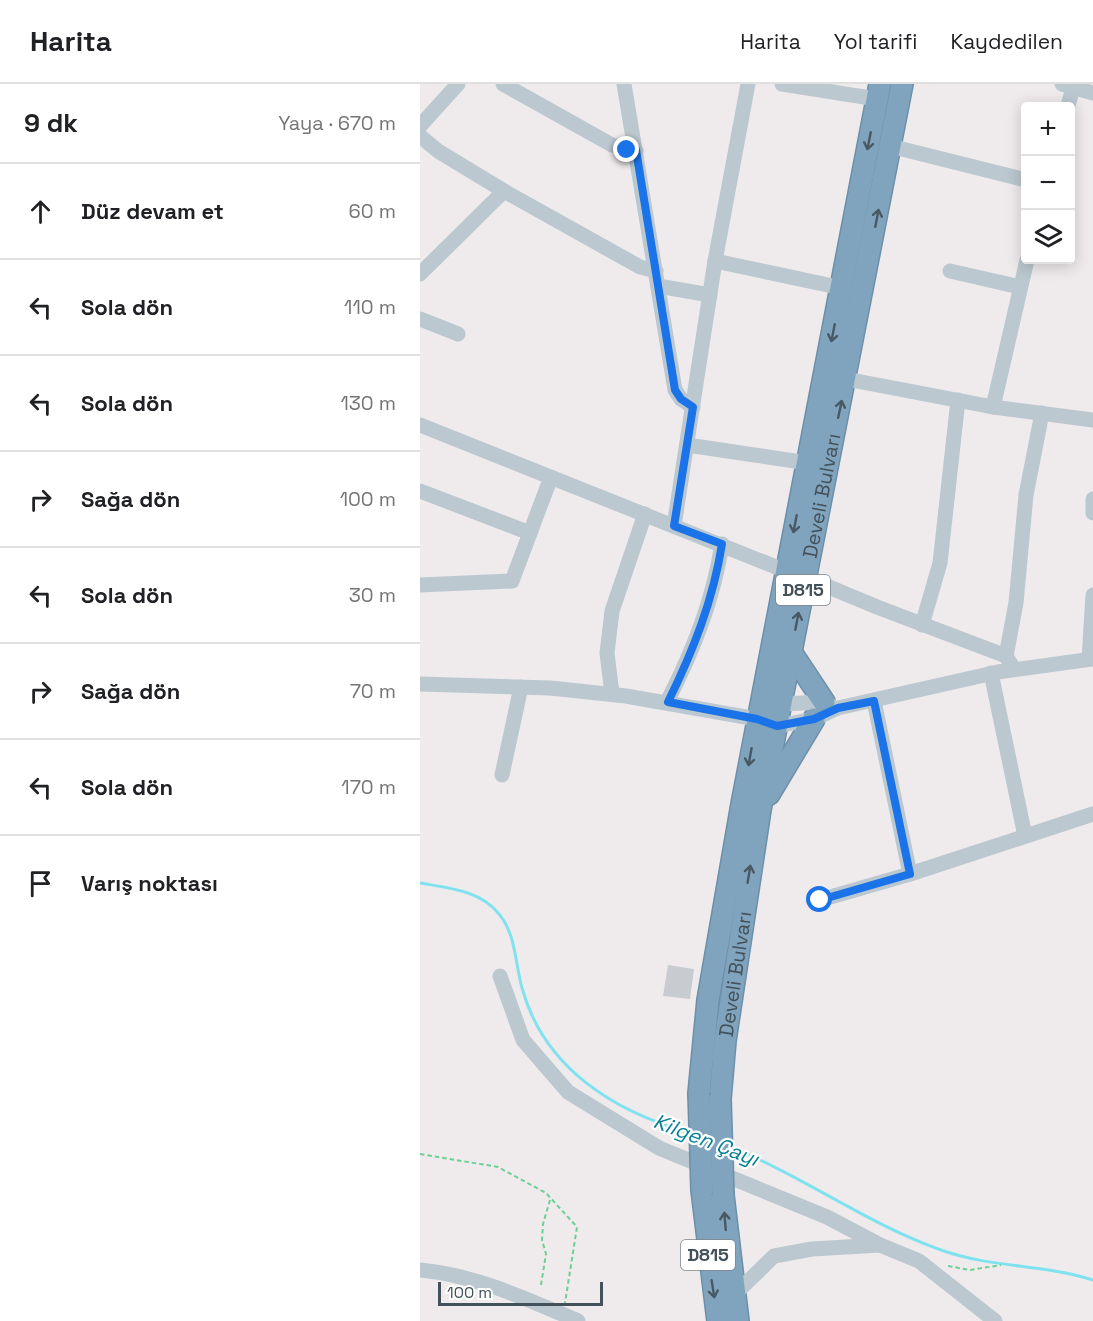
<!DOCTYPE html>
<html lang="tr">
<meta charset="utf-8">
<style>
:root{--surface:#fff;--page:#f2f2f2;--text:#202124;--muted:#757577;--line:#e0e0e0}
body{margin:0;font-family:"Space Grotesk",sans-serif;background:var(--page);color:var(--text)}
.controls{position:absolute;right:18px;top:18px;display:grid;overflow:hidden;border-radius:6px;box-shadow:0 3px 15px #0003}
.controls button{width:54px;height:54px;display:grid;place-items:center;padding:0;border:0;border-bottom:2px solid var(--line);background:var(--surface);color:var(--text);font:30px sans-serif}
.scale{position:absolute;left:18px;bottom:15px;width:165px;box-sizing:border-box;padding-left:6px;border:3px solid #43515a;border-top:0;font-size:16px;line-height:21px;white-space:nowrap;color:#43515a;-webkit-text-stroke:4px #fff;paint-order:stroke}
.stop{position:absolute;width:18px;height:18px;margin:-14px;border:4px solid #1a73e8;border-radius:50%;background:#fff}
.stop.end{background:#1a73e8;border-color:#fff;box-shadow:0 2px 6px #0008}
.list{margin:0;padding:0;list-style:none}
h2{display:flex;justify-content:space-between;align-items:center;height:78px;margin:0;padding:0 24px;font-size:26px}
h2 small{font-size:20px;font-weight:400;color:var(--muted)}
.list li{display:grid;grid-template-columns:39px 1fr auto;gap:18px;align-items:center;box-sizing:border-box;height:96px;padding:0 24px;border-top:2px solid var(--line)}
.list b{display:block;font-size:22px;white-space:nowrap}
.list em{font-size:20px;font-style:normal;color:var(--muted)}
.icon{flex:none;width:33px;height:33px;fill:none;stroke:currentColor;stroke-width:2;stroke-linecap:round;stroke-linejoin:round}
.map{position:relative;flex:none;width:673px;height:1237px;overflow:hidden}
header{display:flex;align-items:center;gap:36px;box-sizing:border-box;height:84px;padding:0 30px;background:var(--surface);border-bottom:2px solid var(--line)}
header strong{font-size:28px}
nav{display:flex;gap:33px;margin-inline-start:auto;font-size:21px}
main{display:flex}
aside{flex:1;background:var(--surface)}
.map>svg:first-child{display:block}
</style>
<header>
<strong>Harita</strong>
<nav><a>Harita</a><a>Yol tarifi</a><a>Kaydedilen</a></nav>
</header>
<main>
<aside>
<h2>9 dk<small>Yaya · 670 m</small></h2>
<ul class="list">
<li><svg class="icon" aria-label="ahead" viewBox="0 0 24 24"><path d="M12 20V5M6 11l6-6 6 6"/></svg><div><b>Düz devam et</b></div><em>60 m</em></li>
<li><svg class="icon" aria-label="left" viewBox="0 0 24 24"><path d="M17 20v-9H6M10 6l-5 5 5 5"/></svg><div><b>Sola dön</b></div><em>110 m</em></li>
<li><svg class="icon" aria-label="left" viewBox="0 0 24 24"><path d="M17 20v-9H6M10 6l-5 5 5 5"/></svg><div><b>Sola dön</b></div><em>130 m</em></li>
<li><svg class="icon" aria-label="right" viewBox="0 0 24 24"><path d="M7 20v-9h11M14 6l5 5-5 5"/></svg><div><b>Sağa dön</b></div><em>100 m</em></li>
<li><svg class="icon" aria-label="left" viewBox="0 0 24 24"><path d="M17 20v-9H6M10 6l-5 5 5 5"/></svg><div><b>Sola dön</b></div><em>30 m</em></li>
<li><svg class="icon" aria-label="right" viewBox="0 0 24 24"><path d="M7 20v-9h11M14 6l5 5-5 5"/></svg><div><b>Sağa dön</b></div><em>70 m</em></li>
<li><svg class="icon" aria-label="left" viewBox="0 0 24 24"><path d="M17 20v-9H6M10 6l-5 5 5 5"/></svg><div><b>Sola dön</b></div><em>170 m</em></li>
<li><svg class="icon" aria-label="arrive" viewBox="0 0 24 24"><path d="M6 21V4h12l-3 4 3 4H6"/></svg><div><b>Varış noktası</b></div></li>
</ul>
</aside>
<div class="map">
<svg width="673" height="1237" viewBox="0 0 673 1237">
<rect width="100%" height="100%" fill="#efebec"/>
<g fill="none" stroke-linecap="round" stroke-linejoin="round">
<g stroke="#81e2ef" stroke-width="3">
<path d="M0 799C28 804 60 806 79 830 96 850 95 879 102 904 124 984 194 1028 271 1049"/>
<path d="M308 1062C382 1091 447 1140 521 1166 571 1184 623 1180 673 1196"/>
</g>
</g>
<path fill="#c8ccd1" d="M248 881 274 885 270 915 243 912Z"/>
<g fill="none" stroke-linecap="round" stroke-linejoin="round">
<defs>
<g id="highway">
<path d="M371 568 404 618"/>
<path d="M349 710 394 635"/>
<path d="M279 1009 288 916 322 720 460 0"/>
<path id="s1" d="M300 1015 305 957 340 726 482 0"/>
<path d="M282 1106 298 1237"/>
<path d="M303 1111 318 1237"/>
</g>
</defs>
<use href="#highway" stroke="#6c8faa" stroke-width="24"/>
<g stroke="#6dcf96" stroke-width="2" stroke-dasharray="4.5 3" stroke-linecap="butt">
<path d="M0 1070 78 1083 126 1109 157 1143 145 1219"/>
<path d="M528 1182 550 1186 581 1181"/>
<path d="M121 1201 126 1170 122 1156 123 1140 130 1116"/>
</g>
<g stroke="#bbc8cf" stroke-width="15">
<path d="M83 0 192 61 216 67"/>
<path d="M204 0 255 306 261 315 273 323"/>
<path d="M362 0 457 15"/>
<path d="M642 0 673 9"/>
<path d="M648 22 654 0"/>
<path d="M0 42 38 0"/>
<path d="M0 52 18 67 84 107 220 183 236 187"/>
<path d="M470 62 606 96"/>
<path d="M295 177 422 204"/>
<path d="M530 187 600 203"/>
<path d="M0 190 84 107"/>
<path d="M238 202 290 211"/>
<path d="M0 235 38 250"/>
<path d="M426 295 573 323 673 336"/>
<path d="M573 323 607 176"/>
<path d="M0 341 366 487"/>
<path d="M267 361 388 379"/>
<path d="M0 407 110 449"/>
<path d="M673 415V429"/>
<path d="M254 442 295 177 328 0"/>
<path d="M385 493 457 523 586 572"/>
<path d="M0 501 92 497 131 393"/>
<path d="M502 541 520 479 538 316"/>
<path d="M669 575 673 511"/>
<path d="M594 585 586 572 596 519 606 411 622 329"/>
<path d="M571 589 605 752"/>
<path d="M0 600 130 604 206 612 337 635 357 642 394 635 418 624 578 588 673 575"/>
<path d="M192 610 187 569 192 527 225 430"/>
<path d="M454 617 490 790"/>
<path d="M247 618C273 567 293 517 302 460"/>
<path d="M355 624 361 620 404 618 410 621"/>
<path d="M82 691 101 603"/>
<path d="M400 816 490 790 673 730"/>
<path d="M80 892 103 956 148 1008 239 1064 407 1133 460 1161"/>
<path d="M0 1186C55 1191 107 1215 158 1237"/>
<path d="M314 1211 354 1172 392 1165 460 1161 499 1177 575 1237"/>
</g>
<use href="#highway" stroke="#80a4be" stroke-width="21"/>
<defs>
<g id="highway-bridge">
<path d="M279 1009 282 1106"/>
<path d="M300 1015 303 1111"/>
</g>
</defs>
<use href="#highway-bridge" stroke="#6c8faa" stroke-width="24" stroke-linecap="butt"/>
<use href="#highway-bridge" stroke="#80a4be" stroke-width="21"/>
</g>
<defs><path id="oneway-shaft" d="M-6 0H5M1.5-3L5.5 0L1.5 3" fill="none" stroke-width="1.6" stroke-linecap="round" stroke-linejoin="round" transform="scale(1.5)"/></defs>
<g stroke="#495964">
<use href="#oneway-shaft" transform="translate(449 57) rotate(101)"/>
<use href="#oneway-shaft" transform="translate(457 134) rotate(-79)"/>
<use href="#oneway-shaft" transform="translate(413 249) rotate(101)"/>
<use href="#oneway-shaft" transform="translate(420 325) rotate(-78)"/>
<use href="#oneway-shaft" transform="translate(375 440) rotate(101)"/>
<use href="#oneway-shaft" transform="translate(377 537) rotate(-79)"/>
<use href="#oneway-shaft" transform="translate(330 673) rotate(100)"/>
<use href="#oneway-shaft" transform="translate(329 790) rotate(-81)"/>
<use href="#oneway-shaft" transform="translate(305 1137) rotate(-95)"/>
<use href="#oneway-shaft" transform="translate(293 1205) rotate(81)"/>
</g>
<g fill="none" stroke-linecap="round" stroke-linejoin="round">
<path stroke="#1a73e8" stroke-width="8" d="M207 66H216L255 306 261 315 273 323 254 442 302 460C293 517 273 567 248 618L337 635 357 642 394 635 418 624 454 617 490 790 400 816"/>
</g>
<g text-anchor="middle" stroke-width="4.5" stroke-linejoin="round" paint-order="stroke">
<g fill="#fff" stroke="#7b858c" stroke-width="1.5">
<rect x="356" y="491" width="54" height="30" rx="4.5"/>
<rect x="261" y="1156" width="54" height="30" rx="4.5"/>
</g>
<g font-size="18" font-weight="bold" fill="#43515a">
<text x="383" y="512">D815</text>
<text x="288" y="1177">D815</text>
</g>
<g font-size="20" fill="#43515a" stroke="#fff">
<text dy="7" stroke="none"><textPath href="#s1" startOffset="612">Develi Bulvarı</textPath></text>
<text dy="7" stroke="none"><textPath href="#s1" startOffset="126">Develi Bulvarı</textPath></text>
</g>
<g font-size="21" font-style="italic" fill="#078294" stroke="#fff">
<text transform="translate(286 1056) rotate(21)" y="7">Kilgen Çayı</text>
</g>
</g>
</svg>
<div class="controls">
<button>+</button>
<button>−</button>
<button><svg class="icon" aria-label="layers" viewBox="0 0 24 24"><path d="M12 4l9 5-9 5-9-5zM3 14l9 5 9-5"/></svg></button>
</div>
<div class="scale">100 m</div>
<div class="stop" style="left:400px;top:816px"></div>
<div class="stop end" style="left:207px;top:66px"></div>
</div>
</main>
